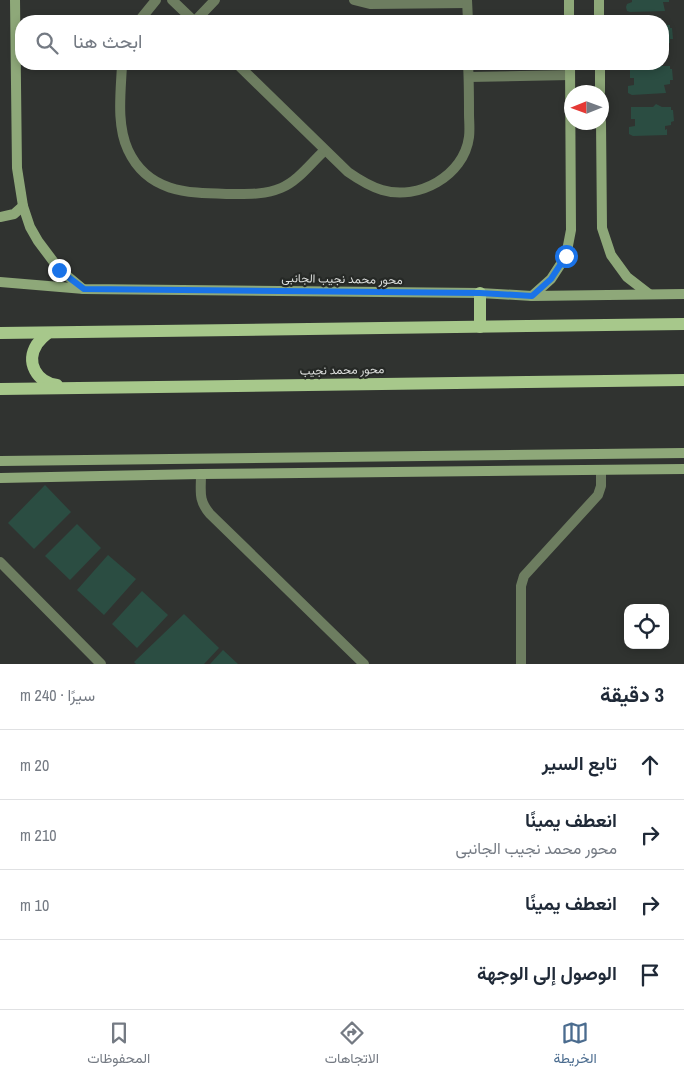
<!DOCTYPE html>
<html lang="ar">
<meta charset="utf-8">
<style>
:root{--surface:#fff;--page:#f6f6f7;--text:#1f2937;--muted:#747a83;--line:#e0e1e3;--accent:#4b6c8f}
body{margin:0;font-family:"Archivo Narrow",Vazirmatn,sans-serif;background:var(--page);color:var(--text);direction:rtl}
.controls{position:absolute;right:15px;bottom:15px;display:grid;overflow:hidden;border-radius:10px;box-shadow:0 2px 8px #0003}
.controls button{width:45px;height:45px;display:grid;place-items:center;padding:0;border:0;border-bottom:1px solid var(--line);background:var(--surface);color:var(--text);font:25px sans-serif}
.compass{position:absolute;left:564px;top:85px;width:45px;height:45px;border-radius:50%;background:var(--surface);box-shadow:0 2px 8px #0003;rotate:269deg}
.stop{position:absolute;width:15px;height:15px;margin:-11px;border:4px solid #1a73e8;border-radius:50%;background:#fff}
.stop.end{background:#1a73e8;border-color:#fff;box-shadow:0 1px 5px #0008}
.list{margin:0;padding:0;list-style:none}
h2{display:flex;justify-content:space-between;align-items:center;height:65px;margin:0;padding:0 20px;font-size:21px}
h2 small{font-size:16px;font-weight:400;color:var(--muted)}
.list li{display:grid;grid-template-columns:32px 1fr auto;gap:15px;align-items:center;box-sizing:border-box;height:70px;padding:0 20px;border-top:1px solid var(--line)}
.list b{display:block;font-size:19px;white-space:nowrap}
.list p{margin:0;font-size:16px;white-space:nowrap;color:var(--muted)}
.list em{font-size:16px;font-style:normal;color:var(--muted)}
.icon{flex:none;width:28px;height:28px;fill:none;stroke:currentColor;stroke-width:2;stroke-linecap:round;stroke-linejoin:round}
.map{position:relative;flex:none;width:684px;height:664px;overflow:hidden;direction:ltr}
.search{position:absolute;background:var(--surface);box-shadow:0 2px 8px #0003;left:15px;right:15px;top:15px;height:55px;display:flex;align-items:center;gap:12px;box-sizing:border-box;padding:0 18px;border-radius:20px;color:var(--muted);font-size:19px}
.sheet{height:345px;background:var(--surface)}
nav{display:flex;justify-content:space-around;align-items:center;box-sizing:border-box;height:70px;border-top:1px solid var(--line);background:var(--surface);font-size:14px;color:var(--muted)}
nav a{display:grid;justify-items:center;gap:2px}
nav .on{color:var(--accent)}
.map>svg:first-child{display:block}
</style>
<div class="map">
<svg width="684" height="664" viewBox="0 0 684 664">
<rect width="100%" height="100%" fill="#303330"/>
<g fill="#2b4d42">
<path d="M632 0H669V2H663L665 11 630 12 627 11 626 7 627 4 632 2Z"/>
<path d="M663 25H670V28H672L673 39H670V43H663Z"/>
<path d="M655 64H659L661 66H670V69H672L673 80H670V84L664 85 666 93 632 95 628 93V86L634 85V78H630V66H652Z"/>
<path d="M656 104 662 107H671V110H673L674 121 671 122V125L665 126V130L667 129V135L633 136 629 134V127L635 126V119H631V107H653Z"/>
<path d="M45 485 71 512 34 549 8 523Z"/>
<path d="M77 524 101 548 70 580 45 556Z"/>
<path d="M108 555 136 579 104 615 77 590Z"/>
<path d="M142 591 168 615 137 648 112 624Z"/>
<path d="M184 614 219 648 204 664H136L134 662Z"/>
<path d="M223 650 238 664H210Z"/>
</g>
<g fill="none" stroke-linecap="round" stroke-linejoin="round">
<g stroke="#6d7d60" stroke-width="10">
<path d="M172 0 194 21"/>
<path d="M354 0 370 4 467 3"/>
<path d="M467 0 468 21"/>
<path d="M139 21 156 0"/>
<path d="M195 21 215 0"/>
<path d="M122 64C121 91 116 124 128 150 148 193 188 193 229 194 247 194 264 195 281 188 298 181 311 163 324 151"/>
<path d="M237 64 348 172C358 179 369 186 382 190 418 201 464 176 469 137 470 129 469 121 469 114 469 97 469 80 468 64"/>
<path d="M469 77 570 75"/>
<path d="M201 474C201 492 198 500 210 514L364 664"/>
<path d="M0 562 101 664"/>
<path d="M521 664V586L524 576 598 495 601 486V470"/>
</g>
<g stroke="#8ea879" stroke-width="10">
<path d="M15 0 17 168 23 206 30 227 38 241 59 269 83 289"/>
<path d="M569 0V21"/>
<path d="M599 0V21"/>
<path d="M600 64V92"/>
<path d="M601 122 602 228 611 255 627 277 649 294"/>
<path d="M0 217 14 214 23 206"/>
<path d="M0 282 84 289 480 293 532 296 684 294"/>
<path d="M532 296 551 279 566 256 571 230 570 64"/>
<path d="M0 461 684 453"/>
<path d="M0 478 201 474 684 469"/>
</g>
<g stroke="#a7c88b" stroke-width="12">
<path d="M480 327V293"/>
<path d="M0 333 684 324"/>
<path d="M48 333C44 336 40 340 37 344 25 363 37 382 57 385"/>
<path d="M0 389 684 380"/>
</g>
</g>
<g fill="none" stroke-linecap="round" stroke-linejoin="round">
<path stroke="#1a73e8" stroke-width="6" d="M59 270 84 289 480 293 532 296 551 279 566 256"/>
</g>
<g text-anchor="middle" stroke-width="4.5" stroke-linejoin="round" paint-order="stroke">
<g font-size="12" fill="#dbdddb" stroke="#262926">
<text transform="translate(342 279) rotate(1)" y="4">محور محمد نجيب الجانبى</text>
<text transform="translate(342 370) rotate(-1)" y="4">محور محمد نجيب</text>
</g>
</g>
</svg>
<div class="controls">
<button><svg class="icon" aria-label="locate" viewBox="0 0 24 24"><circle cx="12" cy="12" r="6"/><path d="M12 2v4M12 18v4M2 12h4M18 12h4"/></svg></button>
</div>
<svg class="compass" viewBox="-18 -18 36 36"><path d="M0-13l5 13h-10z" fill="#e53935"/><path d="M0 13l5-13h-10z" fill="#747a83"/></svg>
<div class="stop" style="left:566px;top:256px"></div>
<div class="stop end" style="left:59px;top:270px"></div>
<div class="search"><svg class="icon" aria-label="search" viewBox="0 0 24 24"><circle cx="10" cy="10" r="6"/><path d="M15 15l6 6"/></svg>ابحث هنا</div>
</div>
<section class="sheet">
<h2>3 دقيقة<small>سيرًا · 240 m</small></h2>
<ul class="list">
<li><svg class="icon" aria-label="ahead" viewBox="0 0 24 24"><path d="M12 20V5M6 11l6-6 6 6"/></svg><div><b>تابع السير</b></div><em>20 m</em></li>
<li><svg class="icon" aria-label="right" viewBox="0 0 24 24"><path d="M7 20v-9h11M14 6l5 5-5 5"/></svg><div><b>انعطف يمينًا</b><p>محور محمد نجيب الجانبى</p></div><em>210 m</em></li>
<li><svg class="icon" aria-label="right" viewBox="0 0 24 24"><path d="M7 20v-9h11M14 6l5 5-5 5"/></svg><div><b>انعطف يمينًا</b></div><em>10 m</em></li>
<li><svg class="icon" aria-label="arrive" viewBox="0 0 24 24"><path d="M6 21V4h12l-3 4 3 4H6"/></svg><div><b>الوصول إلى الوجهة</b></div></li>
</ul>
</section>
<nav>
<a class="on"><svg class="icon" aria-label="map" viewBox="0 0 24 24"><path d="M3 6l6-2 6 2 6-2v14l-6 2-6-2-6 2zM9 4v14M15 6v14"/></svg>الخريطة</a>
<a><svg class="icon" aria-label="directions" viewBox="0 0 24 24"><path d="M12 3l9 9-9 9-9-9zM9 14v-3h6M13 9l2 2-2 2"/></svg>الاتجاهات</a>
<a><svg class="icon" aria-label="saved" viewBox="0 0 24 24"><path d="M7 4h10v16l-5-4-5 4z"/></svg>المحفوظات</a>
</nav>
